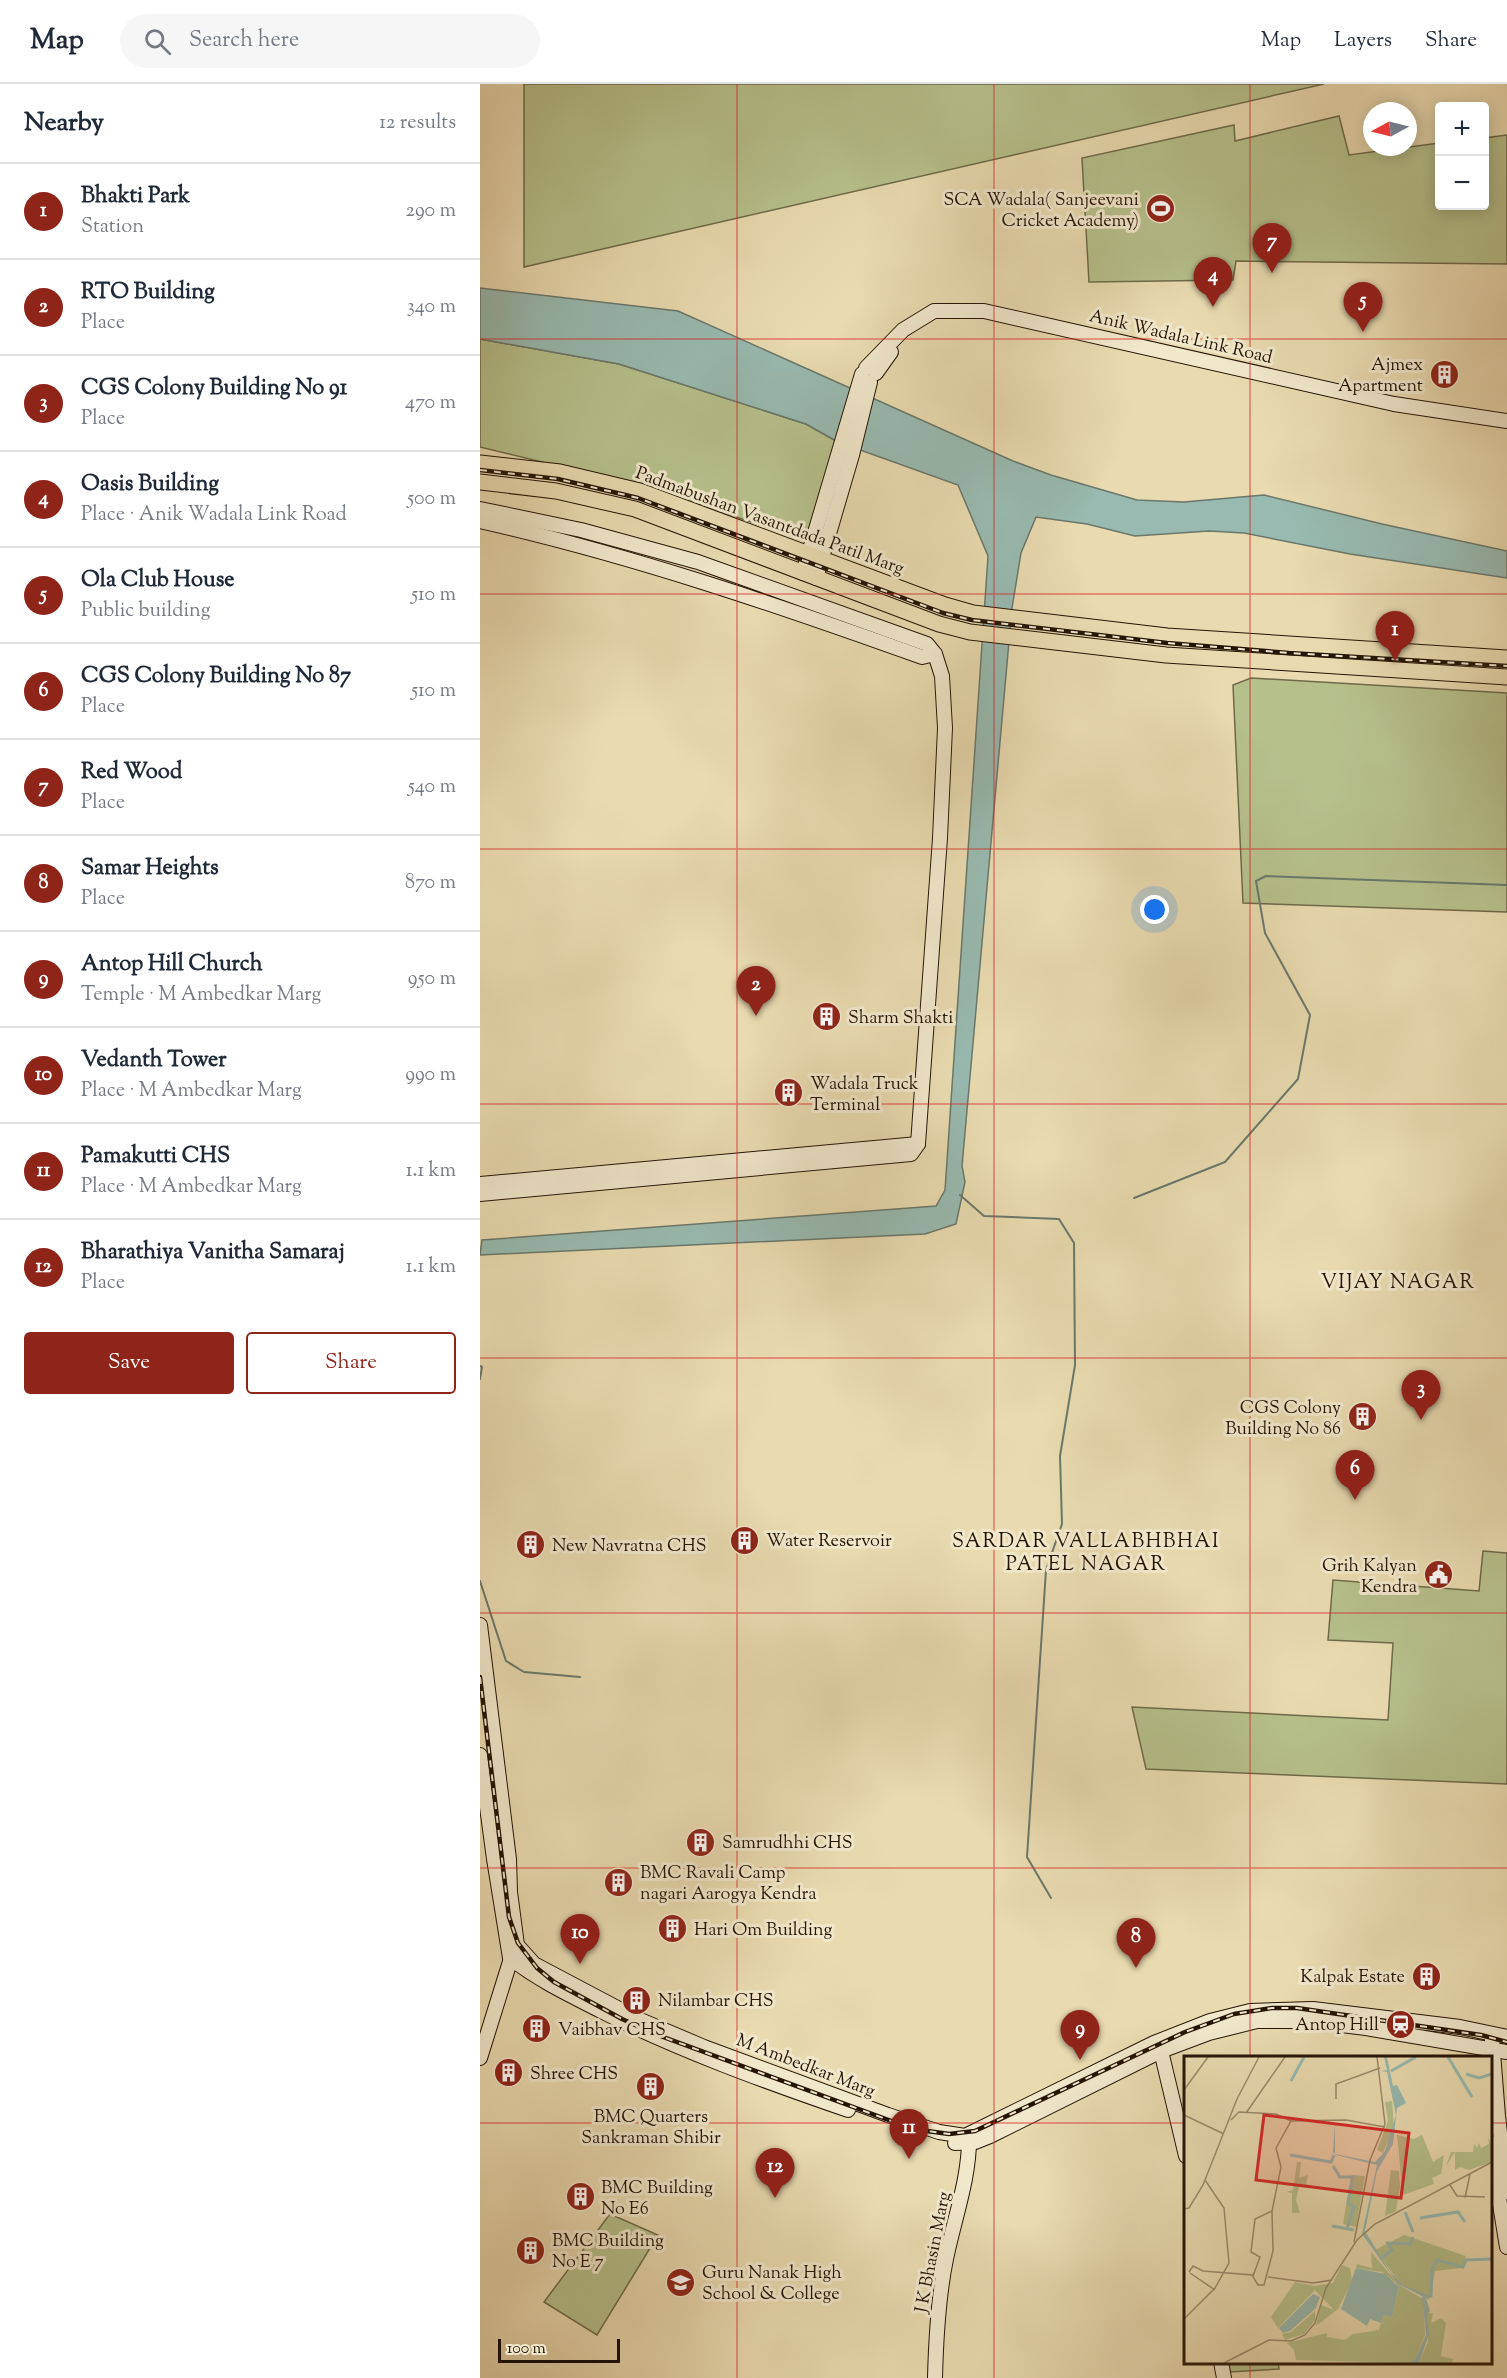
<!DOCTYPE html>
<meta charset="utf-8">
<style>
:root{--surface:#fff;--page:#f6f6f7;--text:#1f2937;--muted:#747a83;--line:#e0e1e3;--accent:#8f2418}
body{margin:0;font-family:"Sorts Mill Goudy",serif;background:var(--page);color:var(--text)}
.controls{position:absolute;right:18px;top:18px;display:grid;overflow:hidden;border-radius:6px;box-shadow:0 3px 15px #0003}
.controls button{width:54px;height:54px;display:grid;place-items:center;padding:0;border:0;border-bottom:2px solid var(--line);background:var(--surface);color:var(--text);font:30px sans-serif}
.compass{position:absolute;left:883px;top:18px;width:54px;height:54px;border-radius:50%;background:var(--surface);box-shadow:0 3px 15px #0003;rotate:263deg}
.scale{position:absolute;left:18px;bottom:15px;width:122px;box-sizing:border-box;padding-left:6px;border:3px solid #251405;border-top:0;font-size:16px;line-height:21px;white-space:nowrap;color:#251405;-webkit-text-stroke:4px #f1e7cb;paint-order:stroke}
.you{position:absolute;left:675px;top:826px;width:21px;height:21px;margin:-15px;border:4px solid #fff;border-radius:50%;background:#1a73e8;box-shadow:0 0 0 9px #1a73e833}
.badge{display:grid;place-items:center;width:39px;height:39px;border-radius:50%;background:var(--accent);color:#fff;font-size:20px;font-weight:700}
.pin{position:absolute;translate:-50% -50px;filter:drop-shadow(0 2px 3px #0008)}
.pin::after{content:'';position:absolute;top:32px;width:21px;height:18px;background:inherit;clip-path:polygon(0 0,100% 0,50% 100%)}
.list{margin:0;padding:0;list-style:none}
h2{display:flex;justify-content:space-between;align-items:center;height:78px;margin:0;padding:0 24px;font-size:26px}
h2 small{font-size:20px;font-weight:400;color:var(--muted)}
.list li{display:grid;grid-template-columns:39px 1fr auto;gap:18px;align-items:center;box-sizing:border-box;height:96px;padding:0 24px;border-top:2px solid var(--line)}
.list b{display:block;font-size:22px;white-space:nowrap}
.list p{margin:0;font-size:20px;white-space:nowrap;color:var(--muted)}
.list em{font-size:20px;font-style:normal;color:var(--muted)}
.actions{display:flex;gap:12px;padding:18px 24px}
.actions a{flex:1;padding:14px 0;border:2px solid var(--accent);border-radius:6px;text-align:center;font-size:21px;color:var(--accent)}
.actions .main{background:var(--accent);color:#fff}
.icon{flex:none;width:33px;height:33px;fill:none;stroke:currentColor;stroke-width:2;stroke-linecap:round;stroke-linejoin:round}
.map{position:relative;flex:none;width:1027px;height:2294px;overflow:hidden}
header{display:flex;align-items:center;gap:36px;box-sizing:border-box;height:84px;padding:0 30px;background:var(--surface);border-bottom:2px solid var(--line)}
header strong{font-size:28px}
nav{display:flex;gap:33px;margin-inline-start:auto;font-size:21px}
.search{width:420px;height:54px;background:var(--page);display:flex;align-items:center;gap:15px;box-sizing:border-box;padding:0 21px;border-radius:33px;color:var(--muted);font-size:22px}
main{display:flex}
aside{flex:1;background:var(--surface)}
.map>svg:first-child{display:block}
</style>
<header>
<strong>Map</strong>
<div class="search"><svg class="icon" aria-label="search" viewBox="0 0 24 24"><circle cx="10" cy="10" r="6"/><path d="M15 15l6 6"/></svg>Search here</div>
<nav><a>Map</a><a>Layers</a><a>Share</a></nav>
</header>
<main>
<aside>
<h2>Nearby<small>12 results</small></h2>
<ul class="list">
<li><span class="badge">1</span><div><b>Bhakti Park</b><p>Station</p></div><em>290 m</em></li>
<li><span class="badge">2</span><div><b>RTO Building</b><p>Place</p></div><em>340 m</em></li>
<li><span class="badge">3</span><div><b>CGS Colony Building No 91</b><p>Place</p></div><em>470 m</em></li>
<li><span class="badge">4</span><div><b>Oasis Building</b><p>Place · Anik Wadala Link Road</p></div><em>500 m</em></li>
<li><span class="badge">5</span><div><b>Ola Club House</b><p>Public building</p></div><em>510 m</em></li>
<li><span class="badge">6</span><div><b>CGS Colony Building No 87</b><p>Place</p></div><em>510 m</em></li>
<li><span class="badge">7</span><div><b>Red Wood</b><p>Place</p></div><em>540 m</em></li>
<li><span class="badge">8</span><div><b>Samar Heights</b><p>Place</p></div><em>870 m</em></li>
<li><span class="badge">9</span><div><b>Antop Hill Church</b><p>Temple · M Ambedkar Marg</p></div><em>950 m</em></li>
<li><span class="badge">10</span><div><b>Vedanth Tower</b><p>Place · M Ambedkar Marg</p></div><em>990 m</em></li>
<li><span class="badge">11</span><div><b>Pamakutti CHS</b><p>Place · M Ambedkar Marg</p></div><em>1.1 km</em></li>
<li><span class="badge">12</span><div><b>Bharathiya Vanitha Samaraj</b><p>Place</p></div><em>1.1 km</em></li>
</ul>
<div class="actions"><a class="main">Save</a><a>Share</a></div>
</aside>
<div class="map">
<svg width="1027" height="2294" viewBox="0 0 1027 2294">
<rect width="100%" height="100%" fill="#e9daaf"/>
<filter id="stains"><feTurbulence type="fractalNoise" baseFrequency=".00333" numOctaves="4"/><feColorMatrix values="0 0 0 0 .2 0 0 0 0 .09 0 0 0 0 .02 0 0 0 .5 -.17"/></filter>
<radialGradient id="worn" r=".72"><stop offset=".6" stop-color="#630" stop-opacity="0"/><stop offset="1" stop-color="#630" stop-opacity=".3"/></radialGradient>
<g fill="#b6c08b" stroke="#6e6a48" stroke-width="1.5">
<path d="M44 0H844L44 183Z"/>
<path d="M859 32 869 71 959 59 960 122H1004L1005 54 1027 51V180L756 177 753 196 609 198 602 74 754 41 755 57Z"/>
<path d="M0 255 139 280 326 340 358 358 327 456 157 401 0 363Z"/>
<path d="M771 594 1027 609V828L763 819 753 601Z"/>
<path d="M1003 1467 1027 1469V1700L666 1685 652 1623 908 1636 913 1559 848 1556 853 1496 999 1507Z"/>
<path d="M130 2130 178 2151 117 2251 64 2218Z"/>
<path d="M747 2278H798L799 2285 749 2288Z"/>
</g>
<path fill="#98bab0" stroke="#6a786c" stroke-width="1.5" d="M0 204 198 227 533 377 571 391 657 416 704 418 784 411 902 440 1027 467V494L870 470 764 449 729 447 655 452 607 440 556 433 541 469 532 524 482 1082 485 1098 476 1140 445 1150 0 1171 2 1156 456 1122 465 1106 508 472 478 401 358 358 326 340 139 280 0 255Z"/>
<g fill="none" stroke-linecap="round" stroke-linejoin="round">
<g stroke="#6a786c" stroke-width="2">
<path d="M480 1111 504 1132 579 1135 594 1159 595 1281 580 1372 582 1440 566 1486 547 1773 571 1814"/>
<path d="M654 1114 745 1078 818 995 830 931 785 849 776 797 786 792 1027 801"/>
<path d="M0 1282 2 1283 0 1295"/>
<path d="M0 1497 26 1577 44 1588 100 1593"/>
</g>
<defs>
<g id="secondary">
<path d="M386 284 423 246 454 227H504L914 320 1027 337"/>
<path d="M396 289 411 268"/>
<path d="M0 425 101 446 218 478 447 560 455 570 462 592 465 644 460 754 438 1060 431 1070 0 1110"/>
<path d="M0 437C151 471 297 521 442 573L455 570"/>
<path d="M323 489 382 290"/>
<path d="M336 494 372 371 390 298"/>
<path d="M0 1100 438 1060"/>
<path d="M0 1541 29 1775 30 1808 37 1861 54 1880 158 1935 224 1963 408 2031 459 2048 485 2052 674 1959 730 1937 770 1927 833 1925 980 1943 1027 1953"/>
<path d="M0 1671 14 1775 30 1874C60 1897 88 1910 121 1927 201 1967 284 1997 368 2026"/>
<path d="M1012 1956 1018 2032 1027 2108"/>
<path d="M676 1962 681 1967 706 2072"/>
<path d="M0 1974 33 1868"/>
<path d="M475 2059 495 2058 510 2052 681 1967 729 1949 777 1937H828L886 1944 1027 1968"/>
<path d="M1010 2059 1027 2163"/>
<path d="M741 2278 744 2294"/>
<path d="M455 2294C456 2254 458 2214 466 2175 474 2135 490 2093 489 2052"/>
</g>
<g id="primary">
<path d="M0 379 80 388 160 407 465 521 493 529 687 552 1027 574"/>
<path d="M0 398 76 407 155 425 459 540 490 548 686 571 1027 593"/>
</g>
</defs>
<use href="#secondary" stroke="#251405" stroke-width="16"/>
<use href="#primary" stroke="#251405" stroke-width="17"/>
<use href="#secondary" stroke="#f1e7cb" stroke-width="14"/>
<use href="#primary" stroke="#e9daaf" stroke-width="15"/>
<defs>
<g id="rail">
<path d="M0 386 78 395 158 414 463 529 492 536 687 559 809 569 1027 582"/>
<path d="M0 1593 29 1833 38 1859 57 1884 74 1898 142 1935 175 1950 433 2045 469 2050 495 2047 705 1948 754 1930 792 1924H817L1001 1951 1027 1958"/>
</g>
</defs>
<use href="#rail" stroke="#251405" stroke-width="4.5"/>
<use href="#rail" stroke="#f1e7cb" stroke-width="2" stroke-dasharray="7" stroke-linecap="butt"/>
</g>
<path fill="none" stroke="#d62828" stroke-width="1.5" stroke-opacity="0.55" d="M257 0V2294M514 0V2294M770 0V1973M0 255H1027M0 510H1027M0 765H1027M0 1020H1027M0 1274H1027M0 1529H1027M0 1784H1027M0 2039H706M1010 2039H1027M770 2278V2294"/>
<defs>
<symbol id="stadium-disc" viewBox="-11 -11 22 22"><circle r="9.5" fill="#8f2418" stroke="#f1e7cb"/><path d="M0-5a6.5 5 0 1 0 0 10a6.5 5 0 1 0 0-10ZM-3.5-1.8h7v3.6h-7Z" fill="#fff"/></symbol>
<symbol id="building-disc" viewBox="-11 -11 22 22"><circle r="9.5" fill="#8f2418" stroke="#f1e7cb"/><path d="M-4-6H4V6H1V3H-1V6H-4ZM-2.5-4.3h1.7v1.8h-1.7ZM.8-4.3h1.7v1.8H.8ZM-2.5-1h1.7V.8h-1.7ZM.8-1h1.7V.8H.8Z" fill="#fff"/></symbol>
<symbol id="civic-disc" viewBox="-11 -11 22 22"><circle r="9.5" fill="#8f2418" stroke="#f1e7cb"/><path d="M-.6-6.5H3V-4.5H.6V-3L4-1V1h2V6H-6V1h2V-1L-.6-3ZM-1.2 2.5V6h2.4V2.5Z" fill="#fff"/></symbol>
<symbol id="station-disc" viewBox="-11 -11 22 22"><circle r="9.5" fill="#8f2418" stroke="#f1e7cb"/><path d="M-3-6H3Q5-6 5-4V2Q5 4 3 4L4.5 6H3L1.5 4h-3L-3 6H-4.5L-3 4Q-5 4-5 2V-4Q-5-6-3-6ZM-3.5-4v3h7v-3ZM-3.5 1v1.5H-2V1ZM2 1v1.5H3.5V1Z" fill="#fff"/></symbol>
<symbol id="university-disc" viewBox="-11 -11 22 22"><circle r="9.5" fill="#8f2418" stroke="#f1e7cb"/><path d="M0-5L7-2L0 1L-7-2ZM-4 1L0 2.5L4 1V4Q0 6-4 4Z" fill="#fff"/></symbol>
</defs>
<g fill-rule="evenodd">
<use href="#stadium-disc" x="664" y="108" width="33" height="33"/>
<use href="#building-disc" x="948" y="274" width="33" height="33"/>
<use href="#building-disc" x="330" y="916" width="33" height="33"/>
<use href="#building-disc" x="292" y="992" width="33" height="33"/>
<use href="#building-disc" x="866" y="1316" width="33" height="33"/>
<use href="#building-disc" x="248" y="1440" width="33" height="33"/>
<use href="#building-disc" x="34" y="1444" width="33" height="33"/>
<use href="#civic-disc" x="942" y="1474" width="33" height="33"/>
<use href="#building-disc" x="204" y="1742" width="33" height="33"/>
<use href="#building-disc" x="122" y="1782" width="33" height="33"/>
<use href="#building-disc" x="176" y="1828" width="33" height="33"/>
<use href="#building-disc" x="930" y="1876" width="33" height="33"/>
<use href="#building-disc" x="140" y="1900" width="33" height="33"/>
<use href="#station-disc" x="904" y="1924" width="33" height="33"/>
<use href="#building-disc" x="40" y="1928" width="33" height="33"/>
<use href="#building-disc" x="12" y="1972" width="33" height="33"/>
<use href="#building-disc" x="154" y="1986" width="33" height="33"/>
<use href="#building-disc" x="84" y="2096" width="33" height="33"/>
<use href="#building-disc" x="34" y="2150" width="33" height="33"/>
<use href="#university-disc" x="184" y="2182" width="33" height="33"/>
</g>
<g text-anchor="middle" stroke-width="6" stroke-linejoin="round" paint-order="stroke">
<g font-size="18" fill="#251405" stroke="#f1e7cb" text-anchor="start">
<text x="659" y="121" text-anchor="end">SCA Wadala( Sanjeevani<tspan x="659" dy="21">Cricket Academy)</tspan></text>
<text x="943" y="286" text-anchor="end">Ajmex<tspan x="943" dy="21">Apartment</tspan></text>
<text x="368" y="939">Sharm Shakti</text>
<text x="330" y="1005">Wadala Truck<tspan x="330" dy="21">Terminal</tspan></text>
<text x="861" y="1329" text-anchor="end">CGS Colony<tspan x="861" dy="21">Building No 86</tspan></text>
<text x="286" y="1462">Water Reservoir</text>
<text x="72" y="1467">New Navratna CHS</text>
<text x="937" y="1487" text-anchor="end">Grih Kalyan<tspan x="937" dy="21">Kendra</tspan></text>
<text x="242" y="1764">Samrudhhi CHS</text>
<text x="160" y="1794">BMC Ravali Camp<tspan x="160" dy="21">nagari Aarogya Kendra</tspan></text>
<text x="214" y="1851">Hari Om Building</text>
<text x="925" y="1898" text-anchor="end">Kalpak Estate</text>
<text x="178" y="1922">Nilambar CHS</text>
<text x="899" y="1946" text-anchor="end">Antop Hill</text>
<text x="78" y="1951">Vaibhav CHS</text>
<text x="50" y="1995">Shree CHS</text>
<text x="171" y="2038" text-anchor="middle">BMC Quarters<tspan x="171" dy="21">Sankraman Shibir</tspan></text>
<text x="121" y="2109">BMC Building<tspan x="121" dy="21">No E6</tspan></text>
<text x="72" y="2162">BMC Building<tspan x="72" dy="21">No E 7</tspan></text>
<text x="222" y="2194">Guru Nanak High<tspan x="222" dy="21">School &amp; College</tspan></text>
</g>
<g font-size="18" fill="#251405" stroke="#f1e7cb">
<text transform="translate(701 252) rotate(13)" y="6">Anik Wadala Link Road</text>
<text transform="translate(290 436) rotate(20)" y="6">Padmabushan Vasantdada Patil Marg</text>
<text transform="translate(326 1981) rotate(21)" y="6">M Ambedkar Marg</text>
<text transform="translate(452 2168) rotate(-79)" y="6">J K Bhasin Marg</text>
</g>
<g font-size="20" letter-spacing="1.5" fill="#251405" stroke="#f1e7cb">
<text x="918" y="1204">VIJAY NAGAR</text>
<text x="606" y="1463">SARDAR VALLABHBHAI<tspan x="606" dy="23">PATEL NAGAR</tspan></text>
</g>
</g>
<g transform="translate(704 1972)">
<rect width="308" height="308" fill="#e9daaf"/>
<path d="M208 45 210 71 199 97 193 94 204 65 201 46ZM213 79 230 83 238 79 249 106 260 99 257 118 248 122 250 128 219 139ZM304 81 307 87V106L285 114 276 111 271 114V96L262 110 267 96H289L290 88 293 92 295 87 297 92 305 88ZM113 106H117L115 122 124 119 122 128 131 132 115 131 112 144 116 157H108V137L102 136 109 134ZM207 114 215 115 216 131 212 155 201 160ZM167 119 181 120 172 171 159 168ZM220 179 282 200 278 212 251 215 245 244 216 227 191 194ZM187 196 215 229 239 243 241 279 231 303 224 307 112 304 110 294 103 287 143 277V281L161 284 169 278 195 274 199 259 208 261 215 232 212 227 198 216 172 212 173 208 188 212ZM158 209 166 212 168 226 154 253 132 270 137 249 150 254 131 234 94 272 87 261 111 226 130 230 149 227ZM131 255V264L120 278 101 284 98 278 107 276ZM249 257 247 267 257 262 262 267 257 300 269 303 268 307H235L244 286 243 258Z" fill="#b6c08b"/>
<path d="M200 1H203L209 30 213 29 222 47 213 52 209 88 193 115 181 175 206 216 219 229 239 237 242 242 246 255 243 259 245 278 235 307H224L231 303 242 279 238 240 214 228 178 178 193 109 152 99 149 96 151 66V98L191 106 201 95 212 59 203 16 197 15 203 14ZM172 212 201 218 215 231 208 261 199 259 197 267 186 263 183 270 157 253ZM129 238 136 241 132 252 106 275 99 277 95 272Z" fill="#98bab0"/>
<path fill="none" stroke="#98bab0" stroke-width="3" d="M264 1 288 41M207 15 232 1M282 18 295 22 308 18M107 25 120 1M106 99 147 106 150 99M149 110 156 121H169L164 147 170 151 163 173M221 156 229 176M236 162 274 156 281 166M148 170 170 174M196 203 208 194 204 187 226 188 229 181M240 240H247L248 213 253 204 279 211 282 204 308 203"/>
<path fill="none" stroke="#9b8b6b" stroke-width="1.5" d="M0 34 24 1M152 43V28L196 12M62 57 101 1M0 59 40 78M47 64 55 56 92 58 107 65M106 65 162 64 201 71M266 129 273 140 301 141M281 142 286 118M0 153 5 152 19 129 53 43 75 1M170 186 186 104 201 68 193 1M5 216 9 210 19 215 68 219 74 229H80L89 195 88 155 97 111 92 92 107 65M6 217 31 234M69 220 76 201 67 196 71 163 88 155M84 221 129 227 148 224M0 263 31 232 45 207 40 152 21 124M40 307 85 284 107 285 121 279 131 267 142 232 173 184 191 168 308 106"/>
<path fill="#d62828" fill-opacity="0.15" stroke="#d62828" stroke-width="3" d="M80 59 225 77 217 142 72 124Z"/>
<rect width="308" height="308" fill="none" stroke="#251405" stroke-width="3"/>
</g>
<rect width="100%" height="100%" filter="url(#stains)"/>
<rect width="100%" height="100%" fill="url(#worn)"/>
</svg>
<div class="controls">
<button>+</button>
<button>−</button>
</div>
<svg class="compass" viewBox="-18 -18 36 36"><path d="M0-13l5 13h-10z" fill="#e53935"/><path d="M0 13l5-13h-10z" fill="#747a83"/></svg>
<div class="scale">100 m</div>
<div class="you"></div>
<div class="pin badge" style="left:915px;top:577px">1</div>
<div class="pin badge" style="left:276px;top:932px">2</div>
<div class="pin badge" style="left:941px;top:1336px">3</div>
<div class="pin badge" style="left:733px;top:223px">4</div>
<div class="pin badge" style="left:883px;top:248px">5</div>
<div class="pin badge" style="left:875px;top:1416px">6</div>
<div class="pin badge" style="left:792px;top:189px">7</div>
<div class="pin badge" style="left:656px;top:1884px">8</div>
<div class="pin badge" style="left:600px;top:1976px">9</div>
<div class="pin badge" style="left:100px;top:1880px">10</div>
<div class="pin badge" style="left:429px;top:2075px">11</div>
<div class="pin badge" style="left:295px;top:2114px">12</div>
</div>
</main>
